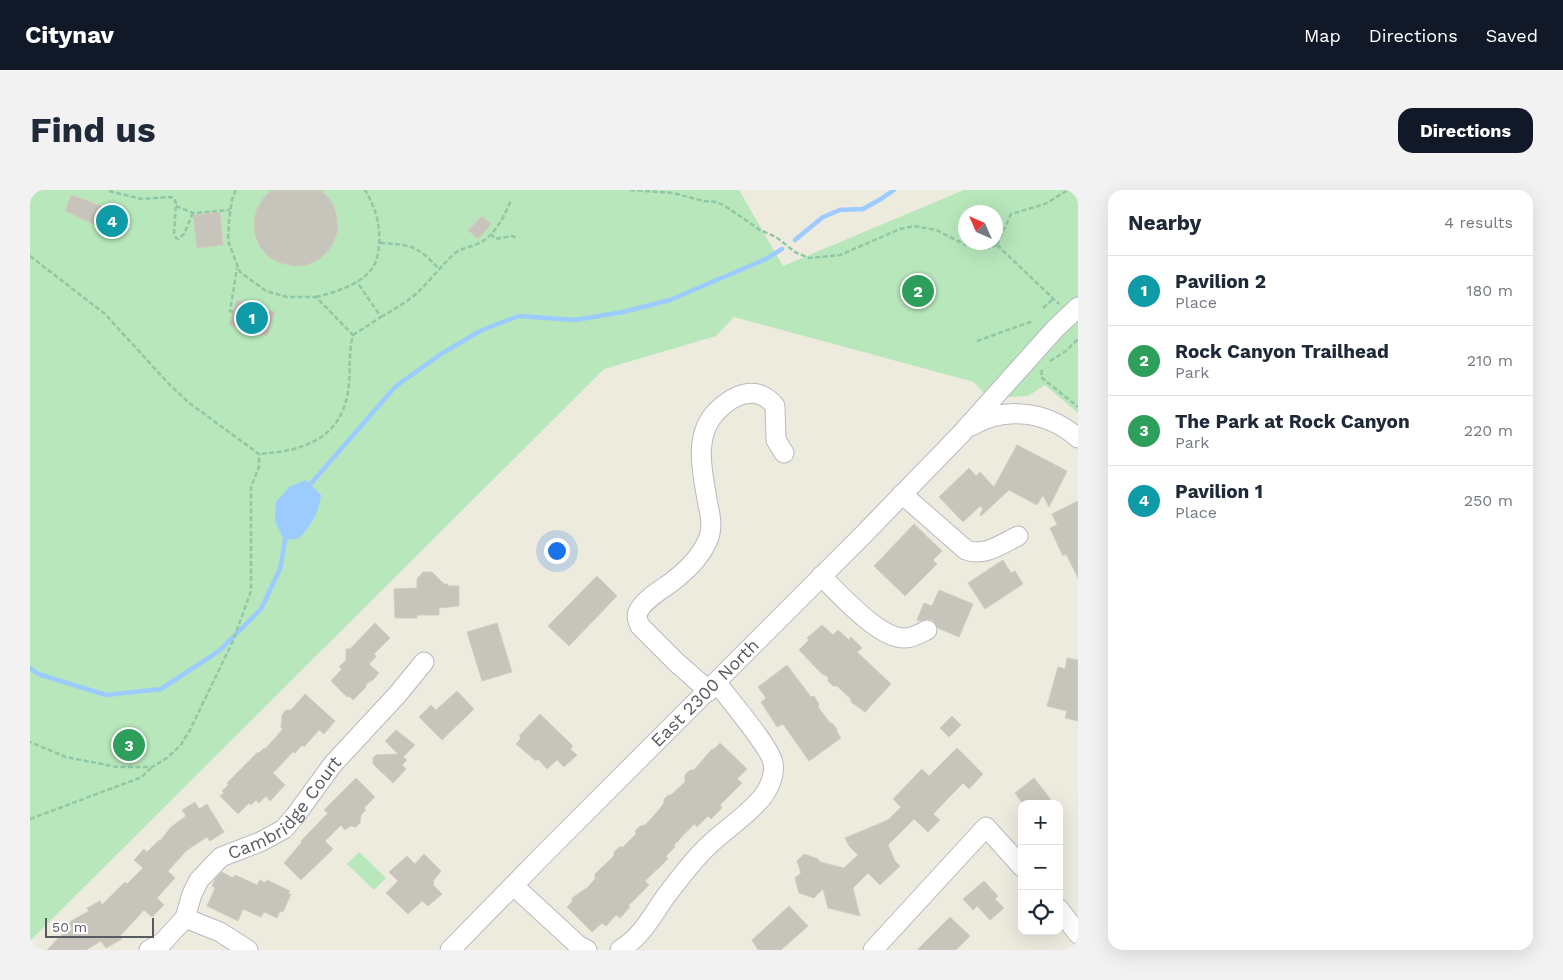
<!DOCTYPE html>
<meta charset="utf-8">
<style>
:root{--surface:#fff;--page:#f2f2f3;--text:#1f2937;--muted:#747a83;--line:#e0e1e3;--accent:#111827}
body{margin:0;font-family:"Work Sans",sans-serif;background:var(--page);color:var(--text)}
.controls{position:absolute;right:15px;bottom:15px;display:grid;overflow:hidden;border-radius:10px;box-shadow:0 5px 20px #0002}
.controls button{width:45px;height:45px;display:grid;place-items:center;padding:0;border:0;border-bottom:1px solid var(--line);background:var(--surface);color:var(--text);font:25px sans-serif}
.compass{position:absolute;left:928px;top:15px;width:45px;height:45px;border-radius:50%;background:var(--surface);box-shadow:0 5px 20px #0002;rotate:315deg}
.scale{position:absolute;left:15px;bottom:12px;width:109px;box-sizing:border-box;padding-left:5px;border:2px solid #575b61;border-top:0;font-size:14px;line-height:18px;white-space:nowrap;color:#575b61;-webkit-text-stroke:4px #fff;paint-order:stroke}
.you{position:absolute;left:526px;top:360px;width:18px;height:18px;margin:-12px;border:4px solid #fff;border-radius:50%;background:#1a73e8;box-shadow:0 0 0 8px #1a73e833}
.badge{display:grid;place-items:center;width:32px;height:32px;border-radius:50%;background:var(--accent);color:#fff;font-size:16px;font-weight:700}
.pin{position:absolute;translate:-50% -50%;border:2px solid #fff;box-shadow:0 1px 5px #0006}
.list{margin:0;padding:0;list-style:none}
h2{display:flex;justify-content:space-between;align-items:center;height:65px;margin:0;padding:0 20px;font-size:21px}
h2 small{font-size:16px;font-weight:400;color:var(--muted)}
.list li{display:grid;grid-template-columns:32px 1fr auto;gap:15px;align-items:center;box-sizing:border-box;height:70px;padding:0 20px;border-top:1px solid var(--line)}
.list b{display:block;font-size:19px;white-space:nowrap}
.list p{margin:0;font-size:16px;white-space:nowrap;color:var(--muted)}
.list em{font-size:16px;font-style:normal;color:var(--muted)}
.icon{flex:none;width:28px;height:28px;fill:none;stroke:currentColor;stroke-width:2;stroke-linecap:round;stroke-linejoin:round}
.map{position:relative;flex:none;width:1048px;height:760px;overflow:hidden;border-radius:15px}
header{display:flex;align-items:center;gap:30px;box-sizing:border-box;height:70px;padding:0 25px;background:var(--accent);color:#fff}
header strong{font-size:24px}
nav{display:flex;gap:28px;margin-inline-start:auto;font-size:18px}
.intro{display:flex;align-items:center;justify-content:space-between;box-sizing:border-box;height:120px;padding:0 30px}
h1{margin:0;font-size:35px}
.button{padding:12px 22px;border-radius:15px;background:var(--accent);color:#fff;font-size:18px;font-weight:700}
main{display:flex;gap:30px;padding:0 30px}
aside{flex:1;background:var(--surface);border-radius:15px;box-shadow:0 5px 20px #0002}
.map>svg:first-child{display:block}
</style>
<header>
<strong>Citynav</strong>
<nav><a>Map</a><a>Directions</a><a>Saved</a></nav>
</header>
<div class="intro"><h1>Find us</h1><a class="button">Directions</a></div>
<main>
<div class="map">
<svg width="1048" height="760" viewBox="0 0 1048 760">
<rect width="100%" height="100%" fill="#edebde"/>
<g fill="#b7e7bb" fill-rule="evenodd">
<path d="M0 0H709L753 76 934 0H1048V223L1015 195 998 206 958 208 944 192 704 127 686 146 574 179 0 751ZM936 22H966V52H936Z"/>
<path d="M329 662 356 688 344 700 317 674Z"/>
</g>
<path fill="#9ccbff" d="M276 290 291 305C289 323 281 336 268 349L254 350 245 331 246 312 259 297Z"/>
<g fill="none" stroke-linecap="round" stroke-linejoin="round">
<g stroke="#9ccbff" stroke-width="4.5">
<path d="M765 50 793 27 810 20 833 19 851 9 864 0"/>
<path d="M277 298 366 196 411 164 452 140 489 126 545 130 593 122 640 110 736 69 752 59"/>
<path d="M0 478 8 484 76 505 131 499 189 461 231 419 250 379 256 345"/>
</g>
</g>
<g fill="#c7c4bb" stroke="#d2cdbc">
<path d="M242 0H290L298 7 304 16 307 28 308 39 304 52 297 62 288 70 277 75 264 76 250 73 239 67 230 57 225 45 224 30 227 18 235 6Z"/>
<path d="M41 5 75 17 99 28 90 46 35 21Z"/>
<path d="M190 22 193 55 167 58 163 25Z"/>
<path d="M452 26 461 34 448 49 438 40Z"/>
<path d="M207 110 245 122 237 146 199 135Z"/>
<path d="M987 255 1037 281 1019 317 1013 305 1007 315 979 300 951 326 950 324 953 319 950 316 933 332 909 307 939 278 946 286 950 282 964 297Z"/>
<path d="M1048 311V388L1036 364 1033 366 1020 338 1027 335 1022 324Z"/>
<path d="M884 334 912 361 903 370 907 374 875 406 844 376Z"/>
<path d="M973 370 981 383 985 381 993 394 955 419 938 393Z"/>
<path d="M393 382H402L414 394H418V396H429V416L409 418V425H387V428H365L364 399 387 398V389Z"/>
<path d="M567 386 587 406 539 456 518 436Z"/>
<path d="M909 400 943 414 929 447 908 438 903 430 897 429 890 431 887 430 894 413 902 416Z"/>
<path d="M345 433 360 448 344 464 346 467 339 474 349 483 343 490 337 493 335 498 323 510 319 506 317 507 301 491 312 479 309 477 316 470V459H320Z"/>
<path d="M467 433 482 482 452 491 437 442Z"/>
<path d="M792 435 803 445 808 440 819 450 821 447 832 458 827 462 861 494 835 522 821 512V509L807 496H803L798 491V487L791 483 769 460 779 450 777 448Z"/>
<path d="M1037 468 1048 470V531L1035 528 1037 521 1017 516 1028 477 1035 479Z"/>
<path d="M757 475 781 507 784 506 789 514 788 517 800 533H802L807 539V542L811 548 779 571 753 534 747 537 731 512 736 508 728 497Z"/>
<path d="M427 501 444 519 412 550 389 527 401 515 406 520Z"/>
<path d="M275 504 305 531 294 544 289 540 274 557 272 555 265 563 263 562 243 583 255 595 240 611 236 606 229 613 226 610 221 615 219 613 208 624 190 606 194 603 192 601 198 595 197 593 228 562 229 563 234 558 235 559 253 539 251 538 252 525 256 520H261Z"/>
<path d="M510 524 543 556 540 559 547 565 534 577 527 570 517 579 508 569 506 571 486 554 491 548 489 546Z"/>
<path d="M922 526 931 535 919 547 910 538Z"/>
<path d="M366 540 385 555 373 567 377 570 372 575 376 579 363 593 343 574V568L346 565 368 564 355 551Z"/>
<path d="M690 553 717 579 707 589 712 593 690 615 692 618 681 629 678 626 667 637 664 634 644 655 645 657 636 666 638 669 615 691 619 695 598 716 600 717 590 728 586 725 576 736 572 733 562 742 537 717 542 712V708L558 697 565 689V684L584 666V662L589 657H593L606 644 605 641 610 636 615 635 628 621 634 613V609L638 605H641L655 592V585L660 580H664L682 559H684Z"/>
<path d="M927 558 953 584 939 599 933 593 903 624 910 630 898 642 884 629 858 655 865 671 870 676 850 695 838 683 823 698 830 726 798 718 793 699 784 708 769 703 765 688 771 683 767 671 774 664 788 669 790 672 814 678 828 665 819 656 815 648 858 630 871 617 863 609 892 579 899 586Z"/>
<path d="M326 588 345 607 334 618 336 620 331 625 330 633 326 637 320 636 315 640 311 635 295 651 303 659 271 690 254 673 272 652 271 651 298 623 294 620Z"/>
<path d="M1004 588 1015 602 1024 614H993L985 603Z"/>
<path d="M165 612 169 619 177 614 194 642 180 651 177 647 157 660 138 681 145 688 127 708 134 715 122 727 114 720 90 746 92 749 76 758 71 751 56 760H17L30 746 42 740 39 734 41 731 59 721 57 718 70 711 72 715 95 692 97 694 113 678 104 670 114 659 117 662 129 650 130 651 141 637 156 626 152 620Z"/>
<path d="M394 664 411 681 403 691 404 693 403 695 412 704 398 716 392 711 378 724 356 703 368 691 359 682 377 666 385 674Z"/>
<path d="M192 682 203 688 205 685 227 695 230 690 235 693 237 690 260 701 258 703 261 704 253 722 250 721 247 728 234 722 231 727 213 719 208 731 177 716 185 698 182 696 185 689Z"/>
<path d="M954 691 968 706 965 709 974 718 960 730 947 716 943 720 933 709Z"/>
<path d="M759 716 778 736 751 760H728L722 750Z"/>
<path d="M920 727 940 746 926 760H887Z"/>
</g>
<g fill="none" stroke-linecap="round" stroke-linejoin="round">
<defs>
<g id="minor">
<path d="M941 236C976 215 1018 222 1048 248"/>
<path d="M872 304 936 360C955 367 971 354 988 346"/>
<path d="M791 386C810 404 849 449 875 448 883 448 891 443 897 440"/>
<path d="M679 501 646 472 610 436C608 431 606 428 608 422 615 407 636 398 648 387 659 378 671 365 677 352 683 340 681 328 678 315 673 284 662 246 687 221 695 213 704 206 715 204 727 201 738 207 745 216L746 250 754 263"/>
<path d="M484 696 549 756 557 760"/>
<path d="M1029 719 1048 744"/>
<path d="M155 728 190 742 218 760"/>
<path id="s1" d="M119 760 133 752 155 728 162 704 169 690 191 667 230 652 254 639 265 626 303 574 367 505 394 472"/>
<path id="s2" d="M420 760 517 661 832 346 930 245 1025 139 1048 117"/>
<path d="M590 760C613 745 621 727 636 706 649 689 662 671 678 656 695 639 719 625 734 605 740 596 745 584 743 573 741 558 698 508 687 493"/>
<path d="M843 760 956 637 992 677"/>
</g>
</defs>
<use href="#minor" stroke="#b7b9bf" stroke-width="21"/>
<g stroke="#90c8a5" stroke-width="2.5" stroke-dasharray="5 2.5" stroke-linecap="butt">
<path d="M206 0 202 9 199 31 198 51 210 82 236 101 257 107H286L323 145C318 163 321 183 318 202 310 250 272 261 229 264"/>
<path d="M600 0 643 3 674 11 686 12 695 16 730 40 746 47 765 62 779 68 810 65 870 39 884 36 906 40 936 55 946 54 959 58 967 55"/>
<path d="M79 1 112 9 139 7 144 8 146 13 144 43 146 48 148 49 154 44 163 23"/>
<path d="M146 16 163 23 200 20"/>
<path d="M461 44 465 49 482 46 487 48"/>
<path d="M350 53C381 55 387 55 409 79"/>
<path d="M967 55 1029 114"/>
<path d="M967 55 981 24 1015 14 1038 0"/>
<path d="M0 66 75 124 137 192 158 212 229 264V277L221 297V401L203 451 160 540 150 556 137 568 122 577H87L36 567 0 552"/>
<path d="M286 107C305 102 331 95 343 77 346 73 347 68 348 63 352 40 347 20 335 0"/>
<path d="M1013 118 1023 109"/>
<path d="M203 122 200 121 207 78"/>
<path d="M351 127C366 118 381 110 392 98 403 87 413 74 424 64 432 57 444 57 453 51 466 43 475 25 481 10"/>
<path d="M323 145 351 127 327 92"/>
<path d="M947 151 1003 131"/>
<path d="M1020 171 1036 161 1048 149"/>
<path d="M1012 180 1011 187 1048 217"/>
<path d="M0 629 112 587 122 577"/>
</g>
<use href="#minor" stroke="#fff" stroke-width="19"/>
</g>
<g text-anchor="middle" stroke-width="4" stroke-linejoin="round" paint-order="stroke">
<g font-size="18" fill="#575b61" stroke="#fff">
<text dy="6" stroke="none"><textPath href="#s2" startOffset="362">East 2300 North</textPath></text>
<text dy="6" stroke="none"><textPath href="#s1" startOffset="204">Cambridge Court</textPath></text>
</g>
</g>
</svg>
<div class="controls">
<button>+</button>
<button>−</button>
<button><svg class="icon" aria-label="locate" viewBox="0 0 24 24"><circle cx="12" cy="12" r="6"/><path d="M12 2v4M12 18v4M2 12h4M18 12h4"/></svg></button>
</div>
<svg class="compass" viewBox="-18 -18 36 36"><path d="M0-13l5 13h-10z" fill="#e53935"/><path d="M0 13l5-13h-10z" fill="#747a83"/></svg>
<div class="scale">50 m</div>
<div class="you"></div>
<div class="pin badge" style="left:222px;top:128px;background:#0f9aa8">1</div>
<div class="pin badge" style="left:888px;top:101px;background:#2e9e5b">2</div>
<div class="pin badge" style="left:99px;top:555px;background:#2e9e5b">3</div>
<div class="pin badge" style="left:82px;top:31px;background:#0f9aa8">4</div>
</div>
<aside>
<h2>Nearby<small>4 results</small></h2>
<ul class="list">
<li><span class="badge" style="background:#0f9aa8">1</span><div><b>Pavilion 2</b><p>Place</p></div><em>180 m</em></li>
<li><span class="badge" style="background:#2e9e5b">2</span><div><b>Rock Canyon Trailhead</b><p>Park</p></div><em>210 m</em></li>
<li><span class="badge" style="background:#2e9e5b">3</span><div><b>The Park at Rock Canyon</b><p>Park</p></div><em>220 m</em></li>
<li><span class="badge" style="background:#0f9aa8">4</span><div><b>Pavilion 1</b><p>Place</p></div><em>250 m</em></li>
</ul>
</aside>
</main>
